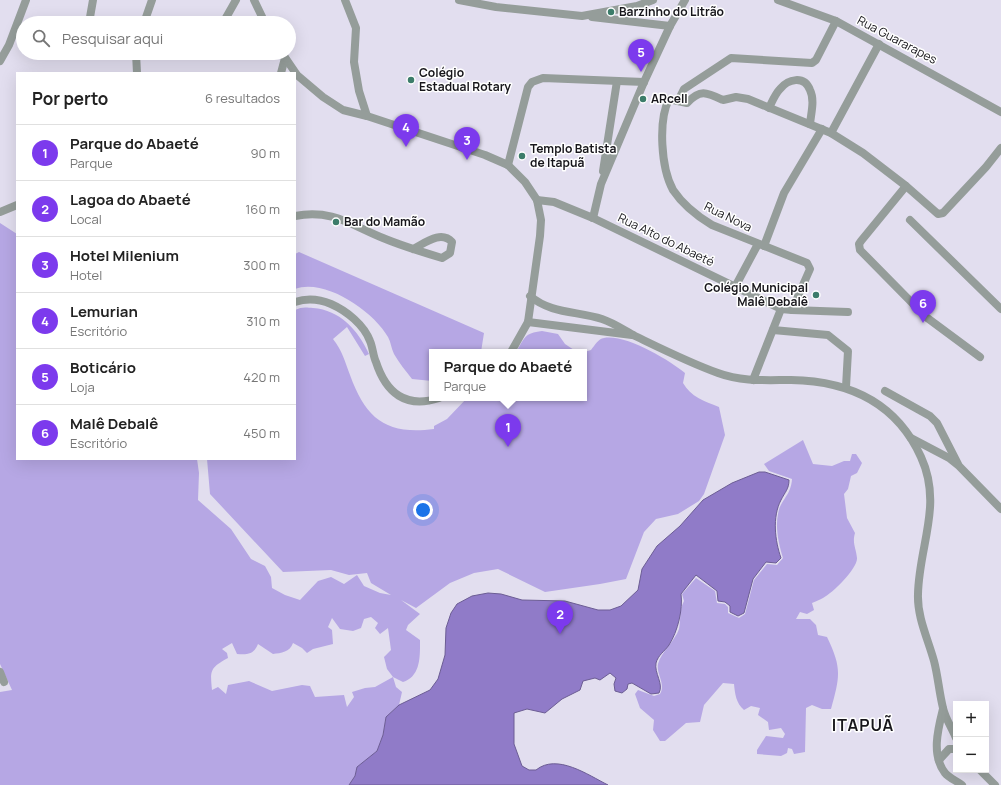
<!DOCTYPE html>
<html lang="pt">
<meta charset="utf-8">
<style>
:root{--surface:#fff;--page:#f6f6f6;--text:#222;--muted:#767676;--line:#e0e0e0;--accent:#7c3aed}
body{margin:0;font-family:Manrope,sans-serif;background:var(--page);color:var(--text)}
.controls{position:absolute;right:12px;bottom:12px;display:grid;overflow:hidden;border-radius:0px;box-shadow:0 4px 16px #0002}
.controls button{width:36px;height:36px;display:grid;place-items:center;padding:0;border:0;border-bottom:1px solid var(--line);background:var(--surface);color:var(--text);font:20px sans-serif}
.you{position:absolute;left:423px;top:510px;width:14px;height:14px;margin:-10px;border:3px solid #fff;border-radius:50%;background:#1a73e8;box-shadow:0 0 0 6px #1a73e833}
.badge{display:grid;place-items:center;width:26px;height:26px;border-radius:50%;background:var(--accent);color:#fff;font-size:13px;font-weight:700}
.pin{position:absolute;translate:-50% -33px;filter:drop-shadow(0 1px 2px #0008)}
.pin::after{content:'';position:absolute;top:21px;width:14px;height:12px;background:inherit;clip-path:polygon(0 0,100% 0,50% 100%)}
.popup{position:absolute;left:429px;top:349px;width:158px;height:52px;box-sizing:border-box;display:grid;place-content:center;border-radius:0px;background:var(--surface);filter:drop-shadow(0 1px 3px #0005);font-size:13px;white-space:nowrap;color:var(--muted)}
.popup b{font-size:15px;color:var(--text)}
.popup::after{content:'';position:absolute;left:50%;top:100%;margin-left:-8px;border:8px solid transparent;border-top-color:var(--surface)}
.list{margin:0;padding:0;list-style:none}
h2{display:flex;justify-content:space-between;align-items:center;height:52px;margin:0;padding:0 16px;font-size:17px}
h2 small{font-size:13px;font-weight:400;color:var(--muted)}
.list li{display:grid;grid-template-columns:26px 1fr auto;gap:12px;align-items:center;box-sizing:border-box;height:56px;padding:0 16px;border-top:1px solid var(--line)}
.list b{display:block;font-size:15px;white-space:nowrap}
.list p{margin:0;font-size:13px;white-space:nowrap;color:var(--muted)}
.list em{font-size:13px;font-style:normal;color:var(--muted)}
.icon{flex:none;width:22px;height:22px;fill:none;stroke:currentColor;stroke-width:2;stroke-linecap:round;stroke-linejoin:round}
.map{position:relative;flex:none;width:1001px;height:785px;overflow:hidden}
.search{position:absolute;background:var(--surface);box-shadow:0 4px 16px #0002;left:16px;top:16px;width:280px;height:44px;display:flex;align-items:center;gap:10px;box-sizing:border-box;padding:0 14px;border-radius:22px;color:var(--muted);font-size:15px}
.panel{position:absolute;background:var(--surface);box-shadow:0 4px 16px #0002;left:16px;top:72px;width:280px;height:388px;border-radius:0px}
.map>svg:first-child{display:block}
</style>
<div class="map">
<svg width="1001" height="785" viewBox="0 0 1001 785">
<rect width="100%" height="100%" fill="#e2deef"/>
<g fill="#b6a7e4" fill-rule="evenodd">
<path d="M0 223 17 234V459H197L199 473 198 500 231 529 251 559 265 566 271 577 272 588 285 595 300 600 318 581 331 577 344 584 357 575 364 586 380 593 391 595 371 583 367 573 349 575 331 570 283 572 210 494 207 459H295V310C301 307 305 307 313 308 340 310 358 330 369 354L365 356 347 327 333 339C342 350 345 362 350 375 366 419 386 435 434 429V426L447 419 467 398H584V352L591 350C595 345 598 339 604 338 626 334 669 360 685 373L683 383C691 397 704 401 719 407L725 435 704 494 699 501 678 514 656 519 644 532 626 579 600 584 545 592 498 569 474 573 450 583 416 608 401 600 420 614 408 625 406 630 420 640C420 656 421 676 403 682L393 677 396 687 402 692 399 705 386 717 383 735 377 751 357 767 355 776 349 785H0V692L12 690 0 664ZM371 617 378 623 375 628 380 634 388 628 391 650 384 657 387 669 393 677 375 687 365 688 352 692 354 697 347 707 344 695 315 697 310 686 302 685 272 691 249 681 228 685 226 694 218 687 212 690C210 670 210 668 228 658L227 653 222 649 232 643 237 654C248 655 254 654 258 644L273 654C281 653 290 652 293 643L302 648 307 653 313 649 333 644 332 630 328 627 332 618 340 629 353 631 361 628 364 619Z"/>
<path d="M299 252 484 333 481 352H432V381L412 379C406 371 399 363 394 354 391 348 391 342 388 337 373 311 325 278 295 289V254Z"/>
<path d="M542 331 558 334 565 344 577 352H516C525 338 524 333 542 331Z"/>
<path d="M803 440 813 464 832 466 844 461H850L852 454H856L862 463 857 473 851 476 848 489 844 494 847 518 855 533C852 543 856 548 857 558 858 568 833 593 823 598 820 600 816 601 812 603L814 610 807 614 800 612 796 619H810L816 625 818 635 827 637C842 668 840 676 831 709H822L812 705 806 708 805 752 794 754 792 749 788 748 787 753 781 756 757 754V750L766 736 783 738 785 734 781 728 769 730 768 722 758 715 760 708 751 706 744 710C736 703 735 694 734 684L723 683 704 705 700 722 686 723 665 741H660L653 730 654 720 640 708 635 694 638 690 654 696 660 694C666 684 656 674 658 664 661 652 675 641 679 629 681 620 679 610 684 601L682 594 696 578 715 591 717 603 725 604 728 607V613L739 618 745 614 754 580 767 564 777 565 783 558C779 545 775 528 778 514 780 500 791 496 792 479L769 471 764 464Z"/>
</g>
<path fill="#907bc8" stroke="#6c5d94" d="M759 472H765L789 480C789 489 785 492 781 500 772 517 775 541 781 558L776 563 766 562 753 579 744 613 738 616 730 612V606L725 602 718 601 717 591 696 575 681 594C683 609 678 631 669 645 665 651 658 655 656 663 654 673 664 684 659 693L651 694 632 683 628 684 627 689 622 693 615 691 614 684 616 678 610 673 600 680 595 678 583 681 580 690 562 699 545 713 527 709 514 713V744L522 766 529 770H536C557 753 588 775 608 785H349L355 776 357 767 377 751 383 735 386 717 399 705 430 690 438 679 445 655 446 628 451 613 457 604 472 596 488 593 501 594 522 600 565 601 598 610H610L621 606 638 590 642 569 657 546 680 526 703 500 732 483Z"/>
<g fill="none" stroke-linecap="round" stroke-linejoin="round">
<g stroke="#959d9a" stroke-width="8">
<path d="M254 0 265 23"/>
<path d="M345 0 356 28 354 62 359 91 367 116"/>
<path d="M459 0 496 7 582 16 637 6 653 0"/>
<path d="M778 0 836 21 1001 112"/>
<path d="M592 17 670 26"/>
<path d="M89 23 93 0"/>
<path d="M144 23 152 0"/>
<path d="M223 23 236 0"/>
<path d="M136 53 137 73"/>
<path d="M282 53 297 75 323 97 343 110 367 116 485 155 508 165 525 182 537 200 541 220 540 236 528 322 511 352"/>
<path d="M210 55V53"/>
<path d="M0 61 9 45 26 0"/>
<path d="M281 73 285 58"/>
<path d="M678 101 684 89 731 58 812 63 816 60 836 21"/>
<path d="M769 108C772 102 775 94 780 89 788 79 804 75 810 90 815 100 811 113 810 124"/>
<path d="M831 133 879 44"/>
<path d="M508 165 528 87 532 82 543 78 644 82"/>
<path d="M603 171 617 81"/>
<path d="M906 186 861 241 859 244 860 250 926 317 980 357"/>
<path d="M537 200 554 202 593 218 781 309 792 310 810 269 807 263 712 225C697 216 683 205 673 190 661 168 658 121 669 99L687 103C700 89 706 92 723 100L736 97 748 99 831 133 863 153 906 186 938 214 943 213 986 167 1001 148"/>
<path d="M0 212 17 205"/>
<path d="M295 216C332 209 351 225 383 238 402 246 422 252 442 258L450 253 452 242C441 230 425 243 413 249"/>
<path d="M593 218 601 184 644 82 670 26 685 0"/>
<path d="M910 220 1001 309"/>
<path d="M764 246 784 193 822 129"/>
<path d="M735 287 758 244"/>
<path d="M530 296C551 314 578 311 602 319 614 323 624 330 635 336 662 349 690 363 718 373 742 382 766 380 791 380 849 381 896 402 921 457 943 505 919 545 918 594 917 617 928 639 934 661 938 676 939 692 943 708 945 718 952 728 956 738"/>
<path d="M295 302C307 298 319 299 331 304 347 311 364 325 370 341 373 348 373 356 376 362 386 393 406 409 439 398"/>
<path d="M792 310 848 312"/>
<path d="M528 322 632 335"/>
<path d="M773 330 828 335 848 351 846 387"/>
<path d="M753 380 781 309"/>
<path d="M885 391 930 416 937 423 958 464"/>
<path d="M911 438 949 458 959 466 1001 509"/>
<path d="M0 672 4 682"/>
<path d="M943 709C938 729 931 755 945 773 949 778 957 781 962 785"/>
<path d="M939 760 949 749H956"/>
<path d="M980 770 995 785"/>
</g>
</g>
<g fill="#3c7c6a" stroke="#fff" stroke-width="1.5">
<circle cx="611" cy="12" r="4"/>
<circle cx="411" cy="80" r="4"/>
<circle cx="643" cy="99" r="4"/>
<circle cx="522" cy="156" r="4"/>
<circle cx="336" cy="222" r="4"/>
<circle cx="816" cy="295" r="4"/>
</g>
<g text-anchor="middle" stroke-width="3" stroke-linejoin="round" paint-order="stroke">
<g font-size="12" font-weight="bold" fill="#17161b" stroke="#fff" text-anchor="start">
<text x="619" y="16">Barzinho do Litrão</text>
<text x="419" y="77">Colégio<tspan x="419" dy="14">Estadual Rotary</tspan></text>
<text x="651" y="103">ARcell</text>
<text x="530" y="153">Templo Batista<tspan x="530" dy="14">de Itapuã</tspan></text>
<text x="344" y="226">Bar do Mamão</text>
<text x="808" y="292" text-anchor="end">Colégio Municipal<tspan x="808" dy="14">Malê Debalê</tspan></text>
</g>
<g font-size="12" fill="#17161b" stroke="#fff">
<text transform="translate(897 40) rotate(28)" y="4">Rua Guararapes</text>
<text transform="translate(728 217) rotate(26)" y="4">Rua Nova</text>
<text transform="translate(666 240) rotate(26)" y="4">Rua Alto do Abaeté</text>
</g>
<g font-size="16" font-weight="bold" letter-spacing="1" fill="#17161b" stroke="#fff">
<text x="863" y="731">ITAPUÃ</text>
</g>
</g>
</svg>
<div class="controls">
<button>+</button>
<button>−</button>
</div>
<div class="you"></div>
<div class="pin badge" style="left:508px;top:447px">1</div>
<div class="popup"><b>Parque do Abaeté</b>Parque</div>
<div class="pin badge" style="left:560px;top:634px">2</div>
<div class="pin badge" style="left:467px;top:160px">3</div>
<div class="pin badge" style="left:406px;top:147px">4</div>
<div class="pin badge" style="left:641px;top:72px">5</div>
<div class="pin badge" style="left:923px;top:323px">6</div>
<div class="search"><svg class="icon" aria-label="search" viewBox="0 0 24 24"><circle cx="10" cy="10" r="6"/><path d="M15 15l6 6"/></svg>Pesquisar aqui</div>
<section class="panel">
<h2>Por perto<small>6 resultados</small></h2>
<ul class="list">
<li><span class="badge">1</span><div><b>Parque do Abaeté</b><p>Parque</p></div><em>90 m</em></li>
<li><span class="badge">2</span><div><b>Lagoa do Abaeté</b><p>Local</p></div><em>160 m</em></li>
<li><span class="badge">3</span><div><b>Hotel Milenium</b><p>Hotel</p></div><em>300 m</em></li>
<li><span class="badge">4</span><div><b>Lemurian</b><p>Escritório</p></div><em>310 m</em></li>
<li><span class="badge">5</span><div><b>Boticário</b><p>Loja</p></div><em>420 m</em></li>
<li><span class="badge">6</span><div><b>Malê Debalê</b><p>Escritório</p></div><em>450 m</em></li>
</ul>
</section>
</div>
